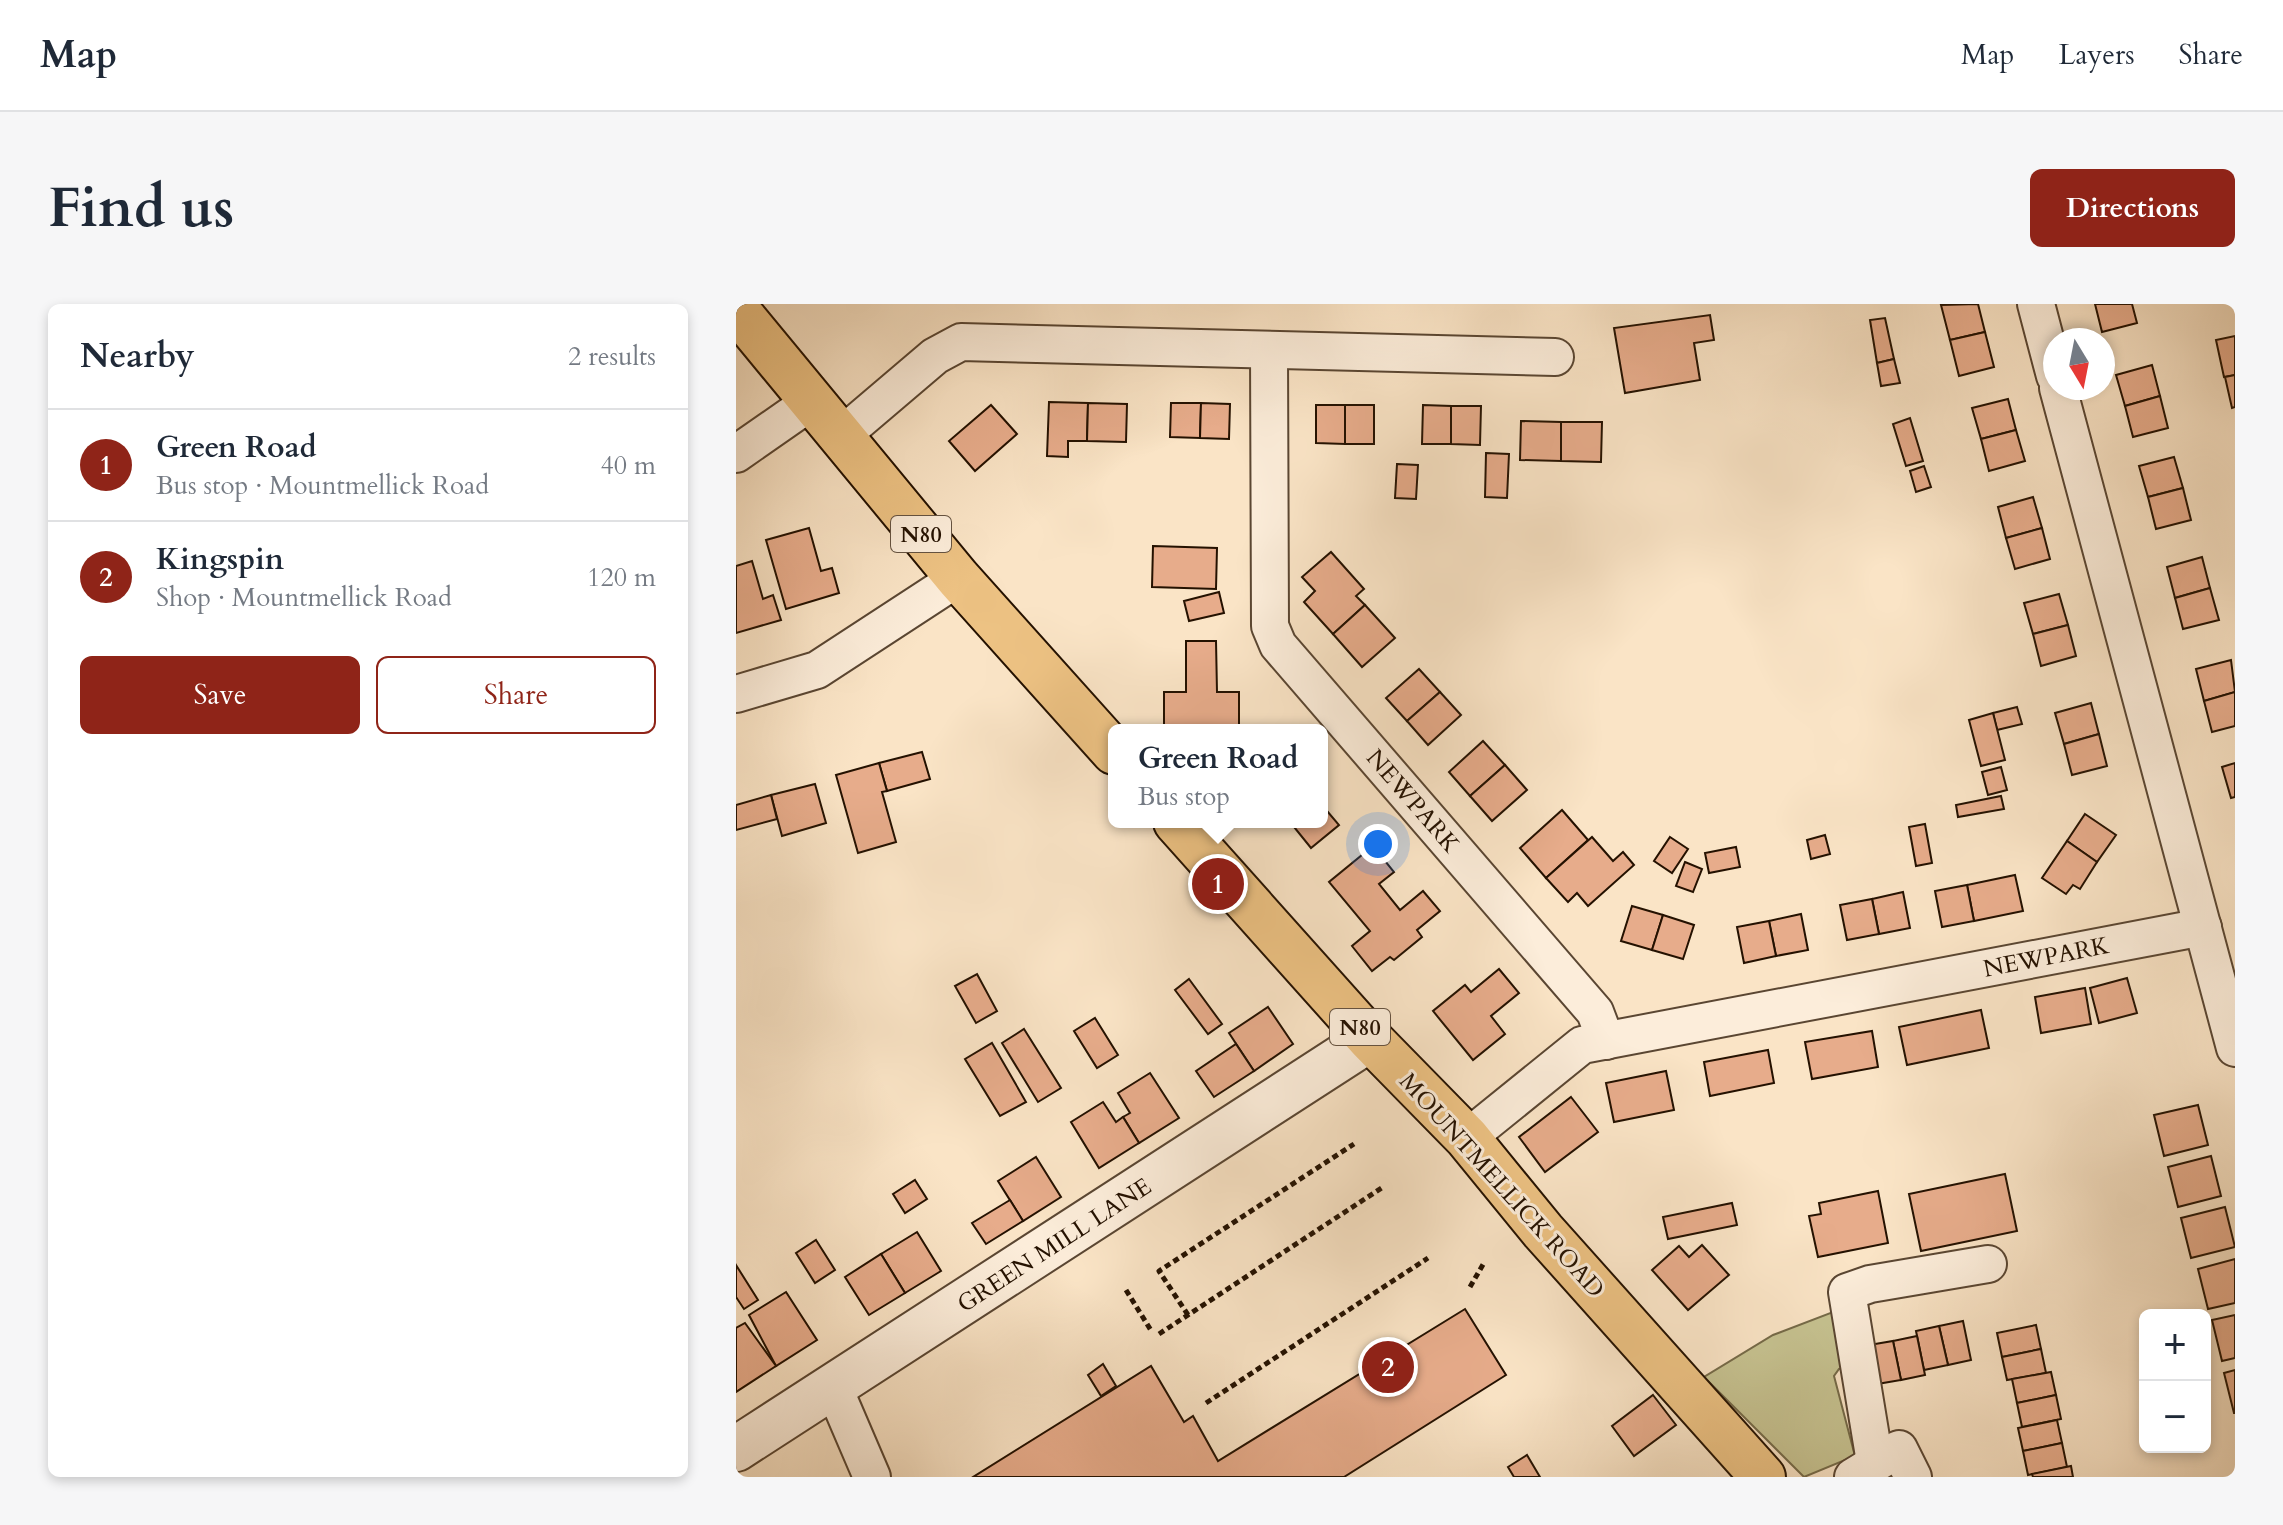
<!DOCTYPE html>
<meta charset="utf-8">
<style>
:root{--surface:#fff;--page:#f6f6f7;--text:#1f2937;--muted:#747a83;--line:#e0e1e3;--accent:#8f2418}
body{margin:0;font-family:Cardo,serif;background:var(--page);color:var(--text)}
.controls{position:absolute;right:24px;bottom:24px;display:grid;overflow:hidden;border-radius:12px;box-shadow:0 4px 12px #0003}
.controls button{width:72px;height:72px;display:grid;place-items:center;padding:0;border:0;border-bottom:2px solid var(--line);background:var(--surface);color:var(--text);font:40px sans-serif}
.compass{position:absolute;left:1307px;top:24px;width:72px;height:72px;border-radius:50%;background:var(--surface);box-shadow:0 4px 12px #0003;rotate:170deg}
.you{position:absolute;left:642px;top:540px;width:28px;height:28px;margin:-20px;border:6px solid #fff;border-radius:50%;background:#1a73e8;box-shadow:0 0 0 12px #1a73e833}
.badge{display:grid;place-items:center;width:52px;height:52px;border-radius:50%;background:var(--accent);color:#fff;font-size:26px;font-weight:700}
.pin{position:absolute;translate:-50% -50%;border:4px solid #fff;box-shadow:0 2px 8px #0006}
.popup{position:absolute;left:372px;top:420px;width:220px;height:104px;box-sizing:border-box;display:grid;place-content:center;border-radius:12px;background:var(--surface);filter:drop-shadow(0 2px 6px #0005);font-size:26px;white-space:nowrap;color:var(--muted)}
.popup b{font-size:30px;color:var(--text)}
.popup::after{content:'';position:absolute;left:50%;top:100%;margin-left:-16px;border:16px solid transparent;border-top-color:var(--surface)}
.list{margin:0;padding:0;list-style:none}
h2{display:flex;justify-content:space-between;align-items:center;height:104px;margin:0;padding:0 32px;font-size:34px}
h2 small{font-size:26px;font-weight:400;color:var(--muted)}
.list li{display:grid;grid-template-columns:52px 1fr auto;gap:24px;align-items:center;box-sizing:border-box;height:112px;padding:0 32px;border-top:2px solid var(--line)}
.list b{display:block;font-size:30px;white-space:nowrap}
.list p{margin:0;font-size:26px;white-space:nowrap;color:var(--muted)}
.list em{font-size:26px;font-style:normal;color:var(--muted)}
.actions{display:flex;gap:16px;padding:24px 32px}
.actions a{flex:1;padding:18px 0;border:2px solid var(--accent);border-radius:12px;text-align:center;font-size:28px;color:var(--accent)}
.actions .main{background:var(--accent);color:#fff}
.map{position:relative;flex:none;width:1499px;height:1173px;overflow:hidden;border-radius:12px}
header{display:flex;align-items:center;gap:48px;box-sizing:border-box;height:112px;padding:0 40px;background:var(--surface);border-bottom:2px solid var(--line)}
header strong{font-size:38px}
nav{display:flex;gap:44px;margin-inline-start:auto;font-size:28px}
.intro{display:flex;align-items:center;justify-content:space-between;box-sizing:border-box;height:192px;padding:0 48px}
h1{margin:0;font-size:56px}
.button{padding:20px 36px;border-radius:12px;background:var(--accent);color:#fff;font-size:28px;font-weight:700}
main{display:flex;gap:48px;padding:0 48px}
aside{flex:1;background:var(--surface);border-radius:12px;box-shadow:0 4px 12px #0003}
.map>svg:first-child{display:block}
</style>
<header>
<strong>Map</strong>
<nav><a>Map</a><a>Layers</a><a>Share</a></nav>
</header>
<div class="intro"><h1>Find us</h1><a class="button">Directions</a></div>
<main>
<aside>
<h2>Nearby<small>2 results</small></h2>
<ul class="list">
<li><span class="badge">1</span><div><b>Green Road</b><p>Bus stop · Mountmellick Road</p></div><em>40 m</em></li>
<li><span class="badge">2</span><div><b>Kingspin</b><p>Shop · Mountmellick Road</p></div><em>120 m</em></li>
</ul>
<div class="actions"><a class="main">Save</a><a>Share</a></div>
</aside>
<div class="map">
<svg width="1499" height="1173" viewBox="0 0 1499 1173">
<rect width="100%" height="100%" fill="#fae4c6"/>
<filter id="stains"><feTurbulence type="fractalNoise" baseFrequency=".0025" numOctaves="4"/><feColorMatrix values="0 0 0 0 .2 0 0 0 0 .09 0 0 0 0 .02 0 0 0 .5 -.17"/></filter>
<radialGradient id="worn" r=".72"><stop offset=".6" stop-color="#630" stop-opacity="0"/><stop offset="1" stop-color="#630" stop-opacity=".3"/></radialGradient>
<path fill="#c6c290" stroke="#756a48" stroke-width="2" d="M1110 1003 1120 1062 1103 1065 1098 1072 1119 1152 1068 1173 968 1073 1037 1031Z"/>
<g fill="#e7ac8b" stroke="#241100" stroke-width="2">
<path d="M1242 0 1249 28 1214 36 1205 1Z"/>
<path d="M1359 0H1396L1401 19 1366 28Z"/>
<path d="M974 11 978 36 958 39 964 76 889 89 878 24Z"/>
<path d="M1149 14 1158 55 1141 59 1134 16Z"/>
<path d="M1249 28 1258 63 1223 72 1214 36Z"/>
<path d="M1499 32V71L1488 73 1480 36Z"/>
<path d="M1158 55 1164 79 1145 82 1141 59Z"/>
<path d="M1416 61 1424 92 1389 102 1380 71Z"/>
<path d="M1499 71V103L1496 104 1489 73Z"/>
<path d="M1424 92 1432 124 1397 133 1389 102Z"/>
<path d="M1272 95 1280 126 1245 135 1236 104Z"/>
<path d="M313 98 352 99 351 137H332V153L311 152Z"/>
<path d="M352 99 391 100 390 138 351 137Z"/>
<path d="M435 99H465L464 134 434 133Z"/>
<path d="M465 99 494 100 493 135 464 134Z"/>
<path d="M255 101 281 130 239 167 213 137Z"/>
<path d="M580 101H609V140L580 139Z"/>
<rect x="609" y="101" width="29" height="39"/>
<path d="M687 101 715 102V140H686Z"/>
<path d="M715 102H745L744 141 715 140Z"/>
<path d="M1174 114 1187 157 1170 162 1157 120Z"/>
<path d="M785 117 825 118V157L784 156Z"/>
<path d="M825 118H866L865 158 825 157Z"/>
<path d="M1280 126 1289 157 1253 167 1245 135Z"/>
<path d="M750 149 773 150 771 194 749 193Z"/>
<path d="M1438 153 1447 184 1412 193 1403 162Z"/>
<path d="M661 160 682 161 680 195 659 194Z"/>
<path d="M1188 162 1195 183 1180 188 1174 167Z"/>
<path d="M1447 184 1455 216 1420 225 1412 193Z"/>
<path d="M1297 193 1306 224 1270 234 1262 203Z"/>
<path d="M73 224 85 267 96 264 103 289 50 305 30 236Z"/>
<path d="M1306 224 1314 255 1279 265 1270 234Z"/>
<path d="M417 242 481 244 480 285 416 283Z"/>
<path d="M595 248 628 285 620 292 629 301 597 330 568 298 579 287 566 273Z"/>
<path d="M1466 253 1474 284 1439 294 1431 263Z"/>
<path d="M16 257 27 295 37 291 45 316 0 329V262Z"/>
<path d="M1474 284 1483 316 1447 325 1439 294Z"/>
<path d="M483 288 488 309 453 317 448 297Z"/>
<path d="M1323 290 1332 321 1297 330 1288 299Z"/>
<path d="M629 301 659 334 626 363 597 330Z"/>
<path d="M1332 321 1340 352 1305 362 1297 330Z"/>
<path d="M450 337H480L481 388H503V424H428V388H450Z"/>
<path d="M1495 356 1499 388 1468 397 1460 365Z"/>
<path d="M683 365 704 388 671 417 650 394Z"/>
<path d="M704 388 725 411 692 441 671 417Z"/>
<path d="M1499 388V422L1476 428 1468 397Z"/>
<path d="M1355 399 1363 430 1328 440 1319 409Z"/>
<path d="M1281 403 1286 420 1261 426 1257 409Z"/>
<path d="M1257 409 1269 456 1245 462 1233 416Z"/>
<path d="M1363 430 1371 462 1336 471 1328 440Z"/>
<path d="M747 437 769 461 734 492 713 468Z"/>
<path d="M186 448 194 475 151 487 143 459Z"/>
<path d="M143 459 151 487 146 488 160 538 122 549 100 471Z"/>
<path d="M1499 459V493L1495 494 1486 463Z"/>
<path d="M769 461 791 486 756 517 734 492Z"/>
<path d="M1265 463 1271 486 1252 491 1246 468Z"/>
<path d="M79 480 90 519 46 532 35 491Z"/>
<path d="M35 491 41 515 0 526V501Z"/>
<path d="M1265 492 1268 505 1222 513 1220 501Z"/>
<path d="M586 501 603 521 575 544 554 518H586Z"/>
<path d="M826 506 852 536 810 574 784 544Z"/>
<path d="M1349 510 1380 531 1361 558 1331 537Z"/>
<path d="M1189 520 1196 559 1180 562 1173 523Z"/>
<path d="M1089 531 1094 550 1075 555 1071 536Z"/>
<path d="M856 533 877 557 887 548 898 561 852 602 841 589 832 598 810 574Z"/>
<path d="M934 533 952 545 936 569 918 557Z"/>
<path d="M1331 537 1361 558 1344 585 1337 581 1330 590 1306 574Z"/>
<path d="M637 542 658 568 643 580 664 606 687 587 704 607 681 626 686 633 658 656 654 653 636 667 616 642 634 627 593 578Z"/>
<path d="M1000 543 1004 563 973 569 969 549Z"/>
<path d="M949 558 966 565 957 588 940 582Z"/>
<path d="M1279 571 1287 607 1238 617 1231 581Z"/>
<path d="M1231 581 1238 617 1206 623 1199 587Z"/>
<path d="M1167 588 1174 624 1143 630 1136 595Z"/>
<path d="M1136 595 1143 630 1111 636 1104 601Z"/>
<path d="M896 602 927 611 916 646 885 637Z"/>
<path d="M1065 610 1072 646 1040 652 1033 617Z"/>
<path d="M927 611 958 621 947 655 916 646Z"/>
<path d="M1033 617 1040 652 1008 659 1001 623Z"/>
<path d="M763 665 783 689 755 712 769 730 737 756 697 707 729 681 735 688Z"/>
<path d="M241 670 261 707 240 719 219 682Z"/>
<path d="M1391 674 1401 709 1363 719 1354 684Z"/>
<path d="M453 675 486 720 472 730 439 686Z"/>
<path d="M1349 684 1355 720 1305 729 1299 693Z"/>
<path d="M532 703 557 740 518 767 493 729Z"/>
<path d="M1245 706 1253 744 1171 761 1163 723Z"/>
<path d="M359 714 382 751 361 764 338 727Z"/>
<path d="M288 725 325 784 302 798 266 739Z"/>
<path d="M1136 727 1142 763 1076 775 1069 738Z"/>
<path d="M256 739 290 798 264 812 229 755Z"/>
<path d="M500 740 518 767 478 793 460 767Z"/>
<path d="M1032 746 1038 779 974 792 968 758Z"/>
<path d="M930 767 938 806 878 818 870 779Z"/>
<path d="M414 769 443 814 403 839 387 813 394 809 382 789Z"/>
<path d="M835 793 862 828 809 868 783 833Z"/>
<path d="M367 798 380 818 387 813 403 839 363 864 335 818Z"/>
<path d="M1462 801 1472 841 1428 852 1418 811Z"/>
<path d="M1475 852 1485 892 1442 903 1432 863Z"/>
<path d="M300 853 325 893 287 917 262 877Z"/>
<path d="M1269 870 1281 927 1185 947 1173 890Z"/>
<path d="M179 876 191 895 169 909 157 890Z"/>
<path d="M1142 887 1152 939 1082 953 1073 912 1085 910 1083 899Z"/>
<path d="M274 896 287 917 250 940 236 919Z"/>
<path d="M996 899 1001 921 932 935 927 913Z"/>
<path d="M1489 903 1499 943 1455 954 1445 914Z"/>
<path d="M181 928 205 967 169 989 145 950Z"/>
<path d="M80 936 99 966 79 979 60 949Z"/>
<path d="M966 941 993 971 952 1006 916 966 943 942 953 953Z"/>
<path d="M145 950 169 989 133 1011 109 973Z"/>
<path d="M1499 955V999L1472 1005 1462 965Z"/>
<path d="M0 961 22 996 8 1005 0 993Z"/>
<path d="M50 988 81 1036 40 1062 13 1011Z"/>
<path d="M729 1005 770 1071 608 1173H237L415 1062 448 1118 457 1112 482 1157Z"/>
<path d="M1499 1011V1054L1486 1057 1476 1016Z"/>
<path d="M1227 1017 1235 1056 1212 1061 1203 1022Z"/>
<path d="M9 1019 40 1062 0 1088V1024Z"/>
<path d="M1300 1021 1305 1045 1266 1053 1261 1029Z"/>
<path d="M1203 1022 1212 1061 1188 1066 1180 1027Z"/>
<path d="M1181 1032 1189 1071 1165 1076 1157 1037Z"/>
<path d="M1157 1037 1165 1076 1141 1080 1133 1041Z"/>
<path d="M1305 1045 1310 1069 1271 1076 1266 1053Z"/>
<path d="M367 1060 380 1082 365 1092 352 1071Z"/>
<path d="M1499 1066V1109H1498L1488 1069Z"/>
<path d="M1315 1068 1320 1091 1281 1099 1276 1075Z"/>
<path d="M917 1091 940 1121 898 1152 876 1122Z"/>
<path d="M1320 1091 1325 1115 1286 1123 1281 1099Z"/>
<path d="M1321 1116 1326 1139 1287 1147 1282 1124Z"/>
<path d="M1326 1139 1331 1163 1292 1171 1287 1147Z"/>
<path d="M791 1151 804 1173H778L772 1163Z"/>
<path d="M1335 1162 1337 1173H1297L1296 1170Z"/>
</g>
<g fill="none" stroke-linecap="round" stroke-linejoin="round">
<defs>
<g id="minor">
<path d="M1300 0 1319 72"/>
<path d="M533 47 534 322 542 341 859 708 870 737"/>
<path d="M1322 84 1499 744"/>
<path d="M105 132 199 52 225 38 819 53"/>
<path d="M0 150 76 97"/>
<path d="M0 390 81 366 222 274"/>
<path d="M731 834 846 741 1467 623"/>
<path d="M97 1082 136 1173"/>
<path d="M1139 1158 1111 988 1134 980 1252 960"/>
<path d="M1117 1173 1163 1145 1177 1173"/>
</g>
<path id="tertiary" d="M0 1145 634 735"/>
<g id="primary">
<path d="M0 5 222 274 378 448"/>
<path d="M440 518 634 735 731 834 807 927 1027 1173"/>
</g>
</defs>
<use href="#minor" stroke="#5a4632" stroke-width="40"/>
<use href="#tertiary" stroke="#5a4632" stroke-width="48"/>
<use href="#primary" stroke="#241100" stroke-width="48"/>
<g stroke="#241100" stroke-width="5" stroke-dasharray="6 4" stroke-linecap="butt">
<path d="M734 983 749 957"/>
<path d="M390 986 416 1028"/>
<path d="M452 1011 423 967 618 840"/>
<path d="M423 1030 647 883"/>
<path d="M470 1099 692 954"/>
</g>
<use href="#minor" stroke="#fcedda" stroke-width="36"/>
<use href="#tertiary" stroke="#fcedda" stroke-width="44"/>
<use href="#primary" stroke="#edc283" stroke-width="44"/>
</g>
<g text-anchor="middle" stroke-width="6" stroke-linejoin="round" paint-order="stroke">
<g fill="#fcedda" stroke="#655341" stroke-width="2">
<rect x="155" y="212" width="60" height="36" rx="6"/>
<rect x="594" y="705" width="60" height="36" rx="6"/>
</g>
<g font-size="22" font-weight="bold" fill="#241100">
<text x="185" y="238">N80</text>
<text x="624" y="731">N80</text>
</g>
<g font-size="24" fill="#241100" stroke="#fcedda">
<text transform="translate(677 497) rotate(49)" y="8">NEWPARK</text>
<text transform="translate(1310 653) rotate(-11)" y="8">NEWPARK</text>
<text transform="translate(766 881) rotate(48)" y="8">MOUNTMELLICK ROAD</text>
<text transform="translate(318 941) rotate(-33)" y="8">GREEN MILL LANE</text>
</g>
</g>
<rect width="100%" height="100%" filter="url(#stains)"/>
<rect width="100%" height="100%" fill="url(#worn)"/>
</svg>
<div class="controls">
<button>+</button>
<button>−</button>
</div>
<svg class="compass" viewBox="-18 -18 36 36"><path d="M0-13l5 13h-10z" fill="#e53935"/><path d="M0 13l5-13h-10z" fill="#747a83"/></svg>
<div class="you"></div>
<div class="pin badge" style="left:482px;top:580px">1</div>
<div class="popup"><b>Green Road</b>Bus stop</div>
<div class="pin badge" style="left:652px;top:1063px">2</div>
</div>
</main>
